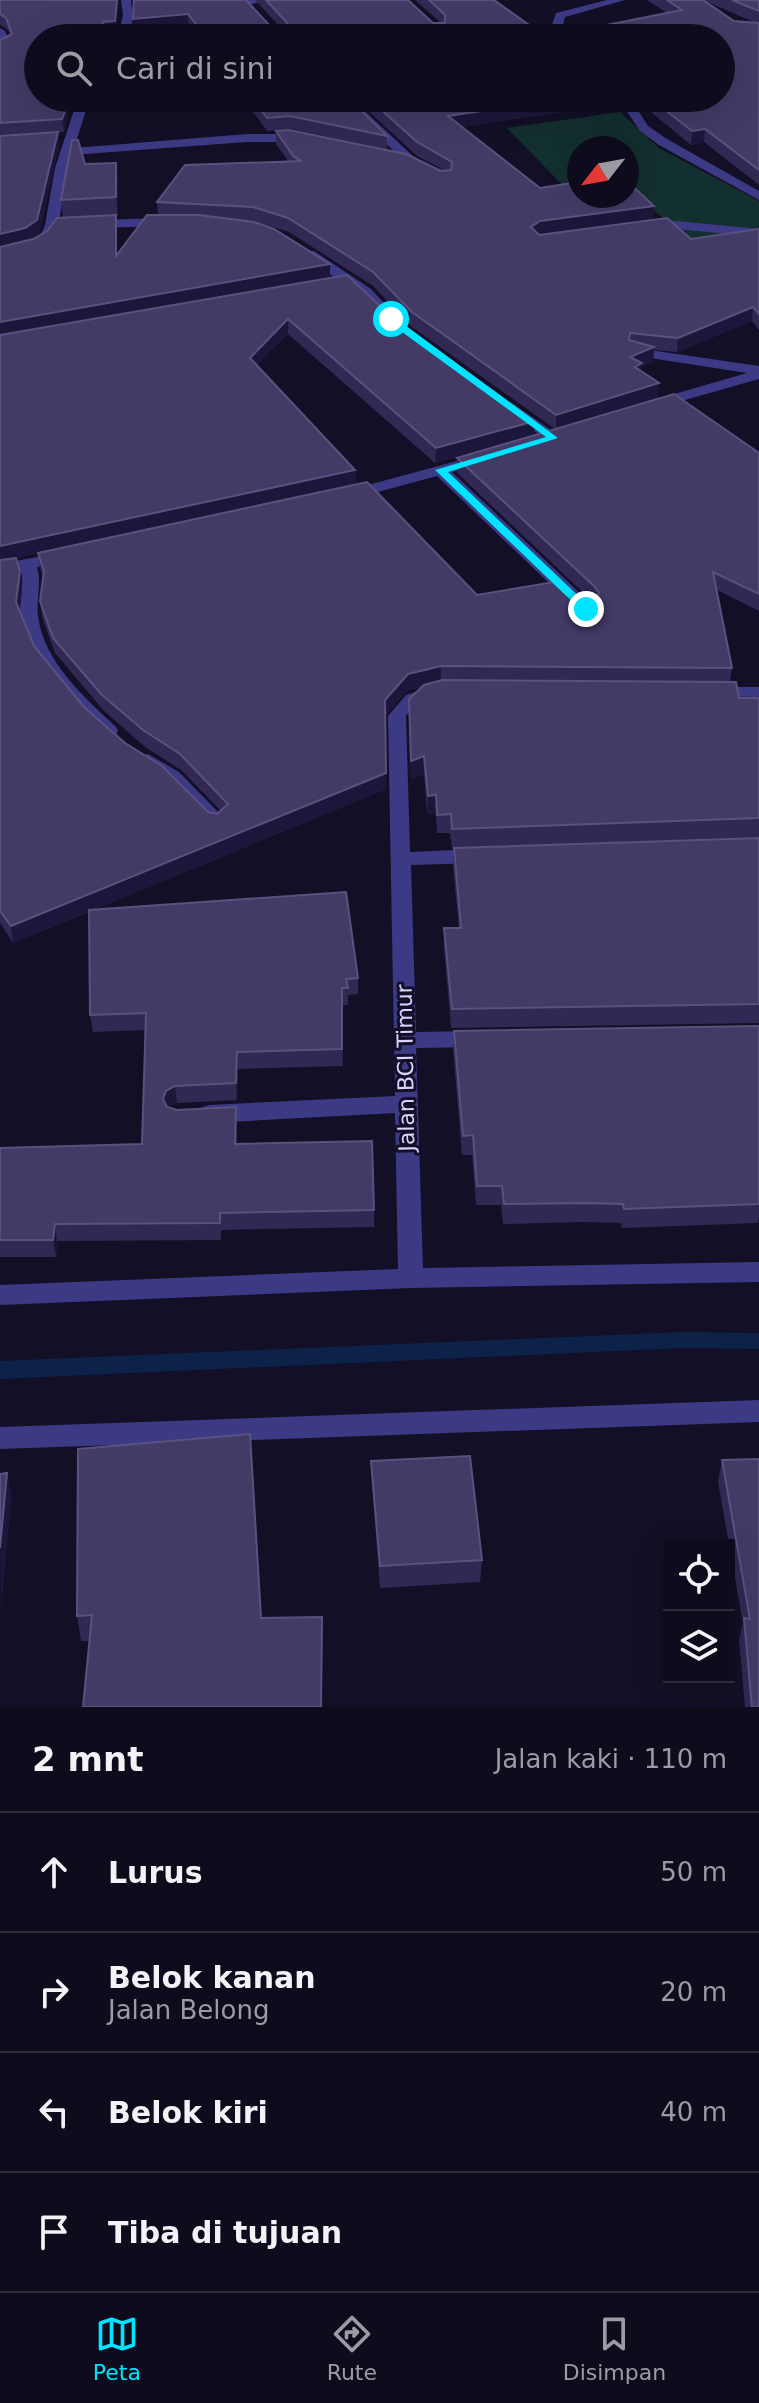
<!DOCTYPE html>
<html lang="id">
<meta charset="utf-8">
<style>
:root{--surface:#0e0b1c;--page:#1c1929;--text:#f1f3f6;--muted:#9b9ba3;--line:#2e2b3b;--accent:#00e5ff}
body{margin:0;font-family:"DejaVu Sans",sans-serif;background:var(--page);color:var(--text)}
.controls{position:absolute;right:24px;bottom:24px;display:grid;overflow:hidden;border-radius:0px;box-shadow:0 8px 32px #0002}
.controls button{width:72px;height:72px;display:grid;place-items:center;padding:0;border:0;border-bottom:2px solid var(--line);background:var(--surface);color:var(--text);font:40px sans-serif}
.compass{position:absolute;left:567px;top:136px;width:72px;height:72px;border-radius:50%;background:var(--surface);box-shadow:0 8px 32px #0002;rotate:239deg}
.stop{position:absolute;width:24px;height:24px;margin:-18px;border:6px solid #00e5ff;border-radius:50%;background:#fff}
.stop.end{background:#00e5ff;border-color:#fff;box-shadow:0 2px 8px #0008}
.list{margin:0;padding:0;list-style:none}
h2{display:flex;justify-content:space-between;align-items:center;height:104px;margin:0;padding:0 32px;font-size:34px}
h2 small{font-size:26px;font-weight:400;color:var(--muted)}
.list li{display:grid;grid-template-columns:52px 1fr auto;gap:24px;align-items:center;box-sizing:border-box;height:120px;padding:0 32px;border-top:2px solid var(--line)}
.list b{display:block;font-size:30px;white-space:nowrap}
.list p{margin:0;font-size:26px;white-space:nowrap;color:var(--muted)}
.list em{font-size:26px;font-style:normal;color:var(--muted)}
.icon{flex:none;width:44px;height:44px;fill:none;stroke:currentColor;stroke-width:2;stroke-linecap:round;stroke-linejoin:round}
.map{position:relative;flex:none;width:759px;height:1707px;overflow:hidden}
.search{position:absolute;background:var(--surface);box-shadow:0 8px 32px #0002;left:24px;right:24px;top:24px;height:88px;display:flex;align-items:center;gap:20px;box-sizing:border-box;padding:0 28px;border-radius:44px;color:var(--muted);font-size:30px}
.sheet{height:584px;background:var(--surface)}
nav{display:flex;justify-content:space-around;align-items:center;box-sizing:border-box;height:112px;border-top:2px solid var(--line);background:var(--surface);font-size:22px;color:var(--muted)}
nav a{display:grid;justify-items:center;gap:4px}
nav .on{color:var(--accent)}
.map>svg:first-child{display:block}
</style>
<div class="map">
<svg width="759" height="1707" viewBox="0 0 759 1707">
<rect width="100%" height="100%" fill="#130f26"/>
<path fill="#12302f" d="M620 112 659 148 759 201V261L701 248 627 189V148H579V196L574 197 507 128Z"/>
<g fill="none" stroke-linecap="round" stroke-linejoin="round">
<path fill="#0c2248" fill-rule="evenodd" d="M682 1332 759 1333V1349L682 1348 0 1379V1361Z"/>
<g fill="#3d3a85" fill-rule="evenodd">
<path d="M121 0H131L133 15 130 38H118L123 15Z"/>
<path d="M243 0H272L247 5Z"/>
<path d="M607 0H625L565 17 562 28 570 38H558L551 28 556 13Z"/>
<path d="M0 28 5 31 11 45 0 50Z"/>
<path d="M78 98H90L74 148 247 134H302L308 138 302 142H247L71 155 59 221 167 218 174 222 167 226 57 229C45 251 23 254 0 259V251L21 247 40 237 45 225 55 168Z"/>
<path d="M338 98H351L415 158V164L392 160 390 157 396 153Z"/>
<path d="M618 98H630L648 126 667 139 759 191V200L659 145 640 131Z"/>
<path d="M676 221 759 229V237L676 229 647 231 640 227 647 223Z"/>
<path d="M304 251H314L371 289 398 318V324H388L361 295 304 257Z"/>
<path d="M636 348 759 366V379L660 407H650V401L747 373 631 355 629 352Z"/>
<path d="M512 403 558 435V441H548L507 411 504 408Z"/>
<path d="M483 454 491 459 489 462 452 472 583 596 586 600 583 604H571L437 476 348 500 340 495 342 492Z"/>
<path d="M63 552 69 553V561L37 567C42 584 36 599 38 616 44 662 84 697 116 727L118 731 116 735H102C70 704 30 666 21 620 18 603 25 587 21 570L0 574V564Z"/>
<path d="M435 686 441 687 444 691C433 702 417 701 406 716L410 852 479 849 489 856 479 863 411 865 416 1032 479 1031 487 1033 490 1039 487 1045 479 1047 416 1048 423 1268 759 1262V1282L411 1288 0 1305V1285L398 1269 395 1113 209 1123 201 1120 198 1114 201 1108 209 1105 395 1096 388 716 406 695Z"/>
<path d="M711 687H759V697L705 696 702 692Z"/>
<path d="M148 754 179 772 224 818 227 822 224 826H210L165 780 139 760 141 756Z"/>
<path d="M759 1400V1422L0 1449V1427Z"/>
</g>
</g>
<g fill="#312854" fill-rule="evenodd">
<path d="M0 0 116 33 38 38 68 119 64 132H58L59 145 39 233 28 240 116 215 117 255 158 215 157 202 289 162 276 144V131L444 170 417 156 354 98H618V103L462 127 540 188 654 206 653 219 691 239 759 229V330L752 321 677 352 654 350 653 362 642 366 641 371 659 383 657 398 759 453V611L717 590 732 668 730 682 739 698H759V837L452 848 450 833H437L436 813 427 814 424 774 411 779 409 699 423 687 408 690 385 716 386 789 93 910 358 978V994L348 995V1005H342L343 1066 238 1069 237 1100 177 1103 168 1107 177 1110 236 1107 237 1144 374 1210V1227L221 1230V1240L57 1241 56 1257H0V1148L142 1144 146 1030 93 1032 90 1015 89 912 13 943 0 923V40L10 35 8 30 0 25ZM235 220 253 221 289 232 373 286 412 327 555 429 534 435 398 323 330 278V264ZM288 334 435 463 513 442 457 458V473L591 600 477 595 356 485 355 470 257 365ZM38 553 40 568 43 578 40 601 42 617 55 653 104 711 145 747 181 770 221 811 217 814 208 812 84 707 34 646 19 610 22 586 16 558Z"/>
<path d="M132 0H246L272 28 280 27 255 0H408L433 23H441L415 0H494L546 37 667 13 647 0H759V185L704 142 691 145 634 98H721V38H198L189 26 134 31 133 19 134 9ZM703 0 756 23 734 21Z"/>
<path d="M243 98H348L387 136V149L291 129 267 131Z"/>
<path d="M116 163 118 181V215L63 218 61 200 85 164Z"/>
<path d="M759 838V1023L451 1028 444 947V928H459L453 867 454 848Z"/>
<path d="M759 1026V1216L758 1223 622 1228 621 1223 583 1222 503 1224 501 1205H476L472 1155H462L453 1050 454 1031Z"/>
<path d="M78 1449 262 1618 322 1617 323 1642 81 1641 77 1616Z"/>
<path d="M759 1459V1707H745L739 1640 743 1623 718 1482 722 1460Z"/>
<path d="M371 1461 482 1560 480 1582 380 1588 372 1483Z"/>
</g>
<g fill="#1d163a">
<path d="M117 0H119L116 33 104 34 103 22Z"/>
<path d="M188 14 189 26 134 31 133 19Z"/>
<path d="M570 98H618V103L448 129V116Z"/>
<path d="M67 106 68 119 64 132 62 119Z"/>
<path d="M705 129 704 142 691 145 692 131Z"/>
<path d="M58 132 59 145 39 233 26 241 0 248V234Z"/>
<path d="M116 163 118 181V215L116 197Z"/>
<path d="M654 206 653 219 530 241 531 227 540 221Z"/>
<path d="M116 215 117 229V270L116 256Z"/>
<path d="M330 264V278L0 337V322Z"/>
<path d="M753 307 752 321 677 352 678 338Z"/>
<path d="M288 319V334L251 372 250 358Z"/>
<path d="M654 347 653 362 642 366 641 378 630 357Z"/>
<path d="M659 383 657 398 556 430V415Z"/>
<path d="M535 421 534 436 435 463 436 448Z"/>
<path d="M355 470 356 485 0 562V546Z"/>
<path d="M20 571 22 586 18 618 16 602Z"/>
<path d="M441 666V682L408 690 385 716V700L408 674Z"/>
<path d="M424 756V774L411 779V761Z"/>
<path d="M386 773V789L13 943 11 926Z"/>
<path d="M436 795V813L427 814 428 796Z"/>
<path d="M237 1052 238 1069 237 1100 236 1083Z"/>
<path d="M175 1086 177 1103 167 1108 163 1099 166 1091Z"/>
<path d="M55 1224 57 1241 56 1257 53 1240Z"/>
<path d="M7 1473 12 1495 1 1611 0 1548Z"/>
<path d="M322 1617V1707H321Z"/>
</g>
<g fill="#433a66" stroke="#5a527e" stroke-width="2">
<path d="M0 0H117L115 21 103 22 107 38H38V98H64L67 106 62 119 0 123V40L12 34 6 18 0 14Z"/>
<path d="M134 0H246L272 28 290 26 266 0H408L433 23H445V15L429 0H494L546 37 682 10 667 0H703L734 21 759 23V170L705 129 692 131 650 98H721V38H207L188 14 133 19Z"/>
<path d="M732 0H759V11Z"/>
<path d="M252 98H348L387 136 290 116 267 118Z"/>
<path d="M368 98H570L448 116 540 188 579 182V196H627V181L654 206 540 221 531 227 539 235 667 218 691 239 759 229V314L753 307 678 338 630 333 629 340 654 347 630 357 642 363 635 367 659 383 556 415 412 312 373 272 288 218 253 207 157 202 185 165 302 161 294 157 276 131 289 130 406 154 441 171 451 170 452 162 417 142Z"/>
<path d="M58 132 37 220 25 228 0 234V136Z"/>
<path d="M72 140H78L85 164 116 163V197L61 200Z"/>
<path d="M116 215V256L147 215H199L254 222 274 229 330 264 0 322V247L33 239 47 231 57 218Z"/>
<path d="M347 275 398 323 535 421 436 448 288 319 250 358 355 470 0 546V335Z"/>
<path d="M674 394 759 453V594L713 572 732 668 441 666 408 674 385 700 386 773 11 926 0 911V560L16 558 20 571 16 602 34 646 84 707 125 743 162 766 208 812 217 814 228 804 180 754 143 730 102 695 53 638 40 601 44 571 38 553 367 482 477 595 560 581 579 599 593 600 599 593 595 587 457 458Z"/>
<path d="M442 680 736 682 739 698H759V818L452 829 451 814 437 815 436 795 428 796 424 756 411 761 409 699 424 685Z"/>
<path d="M759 838V1004L452 1009 444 928H461L454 848Z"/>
<path d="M346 892 358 978 346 979 348 988H342V1049L237 1052 236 1083 175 1086 166 1091 163 1099 167 1107 177 1110 236 1107 235 1144 372 1141 374 1210 220 1213V1223L55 1224 53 1240H0V1148L142 1144 146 1013 90 1015 89 910Z"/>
<path d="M759 1026V1204L624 1209 623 1204 585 1203 504 1204 502 1186H477L473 1135 463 1136 454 1031Z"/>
<path d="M250 1434 261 1618 322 1617 321 1707H83L92 1615 77 1616 78 1449Z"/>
<path d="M470 1456 482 1560 380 1566 371 1461Z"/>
<path d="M759 1459V1707H752L744 1618 750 1619 722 1460Z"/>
<path d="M7 1473 0 1548V1474Z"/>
</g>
<path fill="#00e5ff" d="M387 317H394L558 438 448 472 590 607V611H582L435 470 546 437 387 321Z"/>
<g text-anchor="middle" stroke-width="6" stroke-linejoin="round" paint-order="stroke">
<g font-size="22" fill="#d9d4ff" stroke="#130f26">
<text transform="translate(405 1068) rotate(-91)" y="8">Jalan BCI Timur</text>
</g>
</g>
</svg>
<div class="controls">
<button><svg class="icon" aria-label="locate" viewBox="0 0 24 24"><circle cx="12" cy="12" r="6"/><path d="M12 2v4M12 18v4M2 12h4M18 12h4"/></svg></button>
<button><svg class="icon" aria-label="layers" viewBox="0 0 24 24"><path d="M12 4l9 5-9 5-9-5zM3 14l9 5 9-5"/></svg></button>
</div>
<svg class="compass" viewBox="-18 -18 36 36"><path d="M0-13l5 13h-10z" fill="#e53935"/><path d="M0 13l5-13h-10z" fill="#9b9ba3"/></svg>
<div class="stop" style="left:391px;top:319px"></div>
<div class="stop end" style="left:586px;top:609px"></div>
<div class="search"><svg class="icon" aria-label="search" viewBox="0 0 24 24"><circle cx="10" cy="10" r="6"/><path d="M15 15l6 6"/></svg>Cari di sini</div>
</div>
<section class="sheet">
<h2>2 mnt<small>Jalan kaki · 110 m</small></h2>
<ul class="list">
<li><svg class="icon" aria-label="ahead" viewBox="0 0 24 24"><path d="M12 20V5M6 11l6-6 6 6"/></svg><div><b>Lurus</b></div><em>50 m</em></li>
<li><svg class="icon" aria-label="right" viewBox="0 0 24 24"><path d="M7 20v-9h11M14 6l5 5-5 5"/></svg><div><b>Belok kanan</b><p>Jalan Belong</p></div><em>20 m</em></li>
<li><svg class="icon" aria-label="left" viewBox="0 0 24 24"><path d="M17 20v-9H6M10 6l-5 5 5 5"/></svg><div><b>Belok kiri</b></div><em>40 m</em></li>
<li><svg class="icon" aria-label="arrive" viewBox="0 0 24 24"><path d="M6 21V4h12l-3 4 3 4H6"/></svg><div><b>Tiba di tujuan</b></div></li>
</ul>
</section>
<nav>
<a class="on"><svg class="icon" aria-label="map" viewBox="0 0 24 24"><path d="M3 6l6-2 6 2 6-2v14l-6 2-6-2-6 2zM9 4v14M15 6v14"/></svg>Peta</a>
<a><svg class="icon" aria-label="directions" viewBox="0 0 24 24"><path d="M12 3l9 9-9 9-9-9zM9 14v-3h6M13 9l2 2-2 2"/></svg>Rute</a>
<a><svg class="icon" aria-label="saved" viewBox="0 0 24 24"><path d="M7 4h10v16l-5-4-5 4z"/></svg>Disimpan</a>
</nav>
